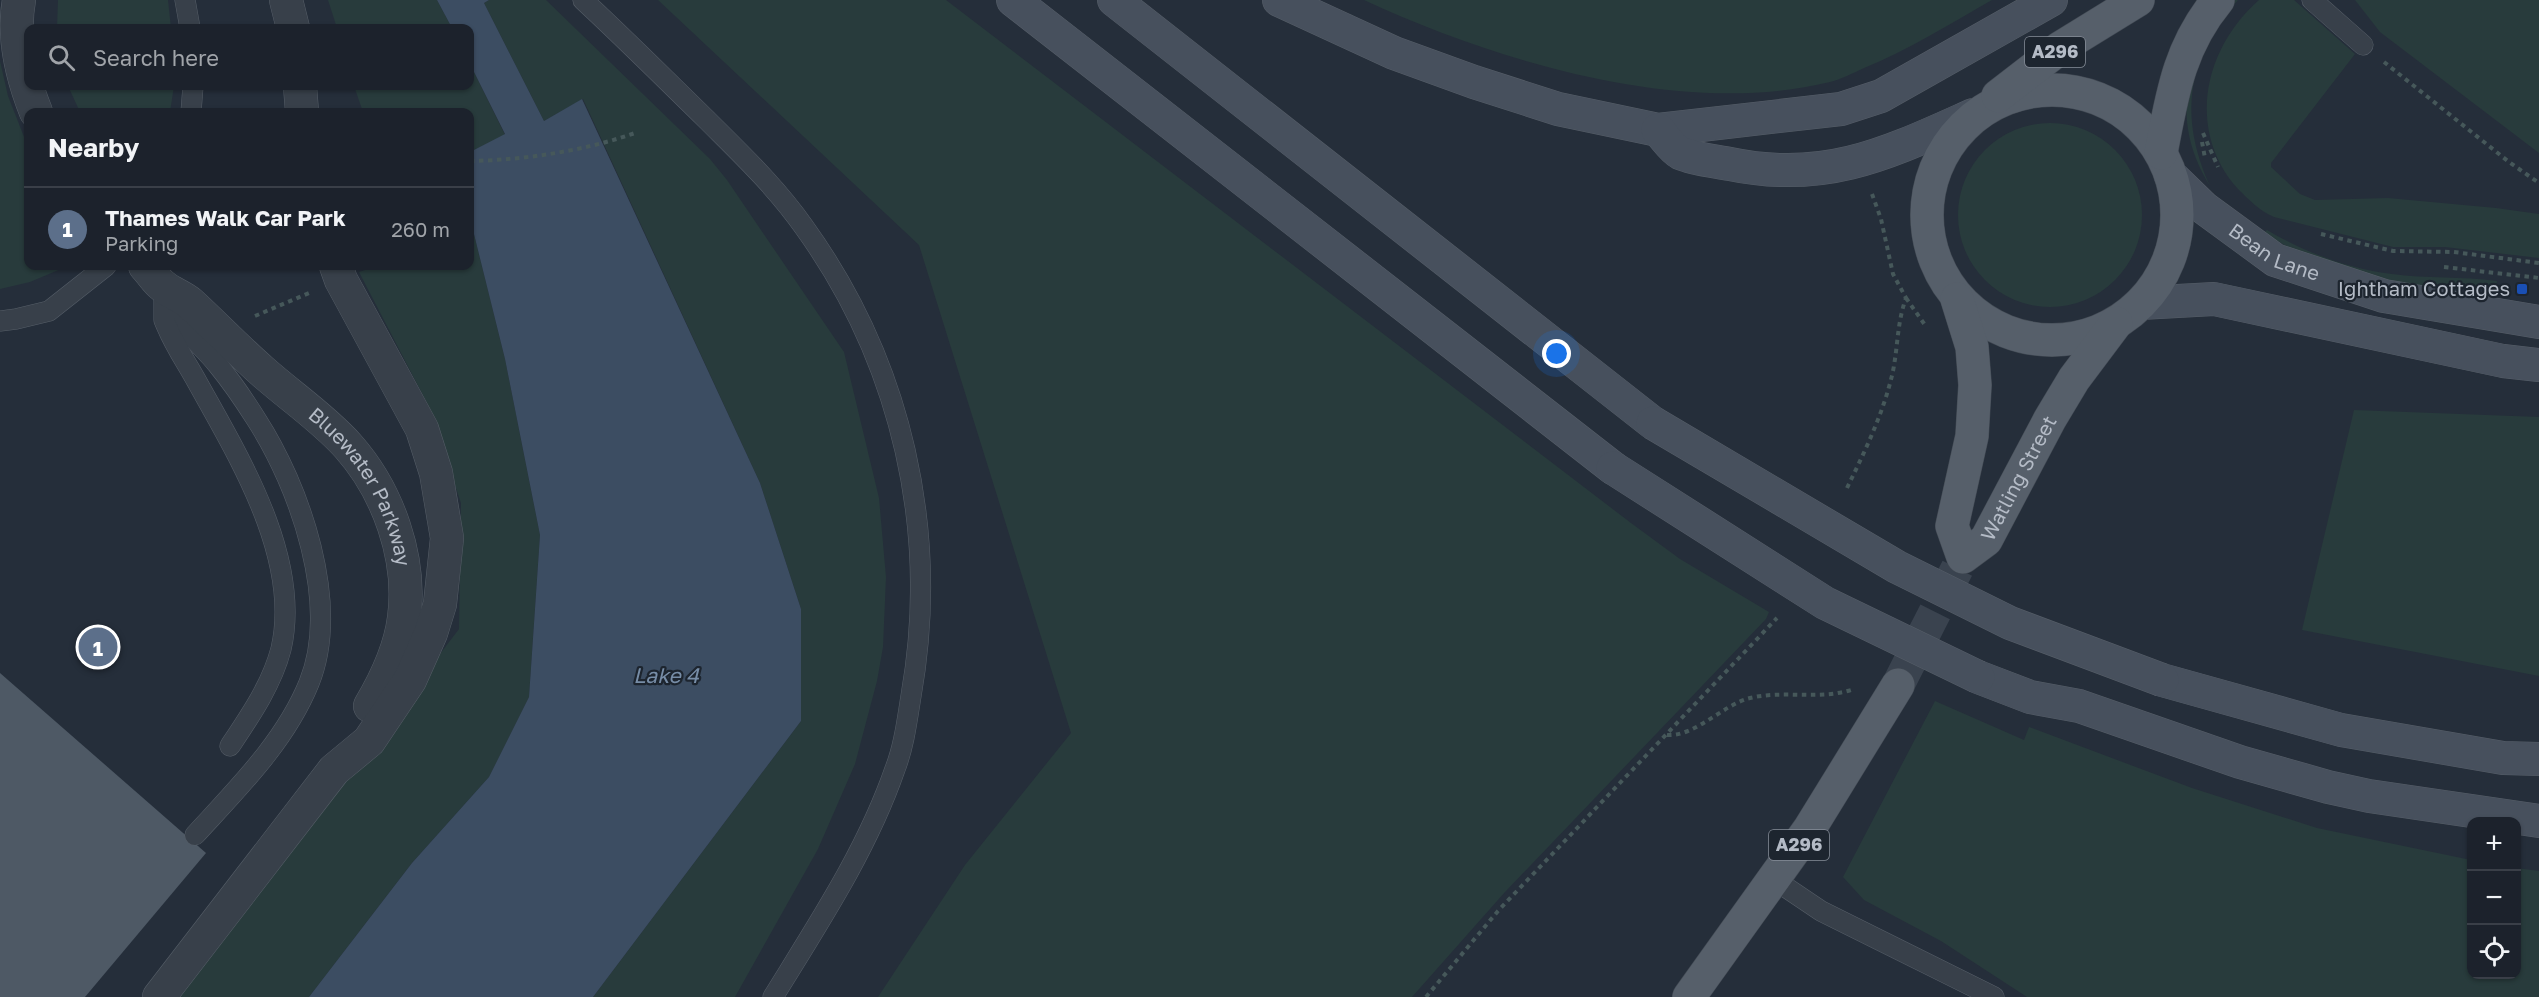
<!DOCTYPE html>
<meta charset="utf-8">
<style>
:root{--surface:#1c222c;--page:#292f38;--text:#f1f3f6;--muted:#a0a4a9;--line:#3a3f48;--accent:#db2777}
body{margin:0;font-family:"Golos Text",sans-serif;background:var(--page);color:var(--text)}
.controls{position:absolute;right:18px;bottom:18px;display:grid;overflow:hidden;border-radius:12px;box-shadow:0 2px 4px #0004}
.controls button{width:54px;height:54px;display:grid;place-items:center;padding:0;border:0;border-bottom:2px solid var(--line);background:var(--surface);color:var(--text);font:30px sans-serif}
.you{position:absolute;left:1557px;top:354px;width:21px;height:21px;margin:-15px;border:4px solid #fff;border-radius:50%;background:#1a73e8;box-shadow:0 0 0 9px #1a73e833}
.badge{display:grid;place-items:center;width:39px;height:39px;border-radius:50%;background:var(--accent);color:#fff;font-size:20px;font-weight:700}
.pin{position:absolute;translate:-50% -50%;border:3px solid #fff;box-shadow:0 2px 6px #0006}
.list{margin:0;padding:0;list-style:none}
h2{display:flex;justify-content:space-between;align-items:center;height:78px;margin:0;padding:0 24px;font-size:26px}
h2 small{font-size:20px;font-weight:400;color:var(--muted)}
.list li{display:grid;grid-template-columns:39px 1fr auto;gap:18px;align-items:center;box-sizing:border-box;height:84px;padding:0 24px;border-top:2px solid var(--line)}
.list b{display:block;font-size:22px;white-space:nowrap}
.list p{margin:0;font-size:20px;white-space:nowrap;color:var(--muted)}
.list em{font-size:20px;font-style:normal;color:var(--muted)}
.icon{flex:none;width:33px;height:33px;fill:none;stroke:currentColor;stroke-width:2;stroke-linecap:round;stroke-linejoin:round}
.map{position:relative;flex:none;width:2539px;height:997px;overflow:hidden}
.search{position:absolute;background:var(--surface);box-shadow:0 2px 4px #0004;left:24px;top:24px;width:450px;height:66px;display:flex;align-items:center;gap:15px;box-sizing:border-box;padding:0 21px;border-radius:12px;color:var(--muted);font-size:22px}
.panel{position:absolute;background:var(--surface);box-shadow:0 2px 4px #0004;left:24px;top:108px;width:450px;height:162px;border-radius:12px}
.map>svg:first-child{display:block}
</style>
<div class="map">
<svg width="2539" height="997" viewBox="0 0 2539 997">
<rect width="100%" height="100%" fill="#252e3a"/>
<g fill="#283b3c">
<path d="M58 0H168L171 28H57Z"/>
<path d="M328 0H437L452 28H337Z"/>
<path d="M489 0H546L710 159 727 180 844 352 879 498 886 577 883 647 877 681 855 764 818 849 735 997H593L801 721V609L760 483 583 99 544 121 484 3Z"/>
<path d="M658 0H946L1631 523 1680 559 1769 612 1766 619 1505 892 1412 997H878L965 865 1071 733 919 245Z"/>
<path d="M1364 0H1992C1950 24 1908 50 1864 68 1853 73 1842 79 1830 82 1683 118 1498 62 1364 0Z"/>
<path d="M2232 0H2238C2186 58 2179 117 2210 186 2187 149 2180 110 2193 68 2199 48 2221 19 2232 0Z"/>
<path d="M2259 0H2294L2355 54 2271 163V167L2300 194 2315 200 2388 198 2496 208 2539 214V258L2445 247H2393L2274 217C2260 211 2249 200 2238 189 2186 131 2203 49 2259 0Z"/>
<path d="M2355 0H2539V153L2380 32Z"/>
<path d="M0 61 8 96 28 147V266H68L30 282 0 289Z"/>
<path d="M470 64 505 135 470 152V112H363L354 86H470Z"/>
<path d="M68 86H174L170 112H80Z"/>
<circle cx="2050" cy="215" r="92"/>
<path d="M470 218 505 359 540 535 529 697 489 777 412 863 309 997H178L459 629 461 503 427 403 359 272 377 266H470Z"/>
<path d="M2267 230C2304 252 2349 269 2392 274 2426 279 2462 276 2497 281L2496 288 2459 285H2395L2288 247 2264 233Z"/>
<path d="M2354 410 2539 417V676L2302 630Z"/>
<path d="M1935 701 2024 740 2029 727 2192 788 2317 828 2471 860 2472 974H2516L2517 868 2539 871V997H2027L1941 941 1864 900 1843 877Z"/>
</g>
<path fill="#3c4d62" d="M437 0H489L484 3 544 121 582 99 760 483 801 609V721L593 997H309L412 863 489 777 529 697 540 535 505 359 470 218V152L505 134 470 64V28H452Z"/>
<path fill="#4e5965" d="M0 673 206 853 85 997H0Z"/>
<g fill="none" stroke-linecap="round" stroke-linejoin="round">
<path stroke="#3a434f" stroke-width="33" stroke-dasharray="33 16" stroke-linecap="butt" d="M1898 685 1963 557"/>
<defs>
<g id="lane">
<path d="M185 0 190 28"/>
<path d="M583 0C625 39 666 80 707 120 741 154 776 187 804 227 902 363 940 531 911 696 907 721 904 746 895 769 867 850 818 924 773 997"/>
<path d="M2312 0 2363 45"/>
<path d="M191 112 193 86"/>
<path d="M165 290C170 301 175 313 181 323 191 338 206 350 217 364 231 381 244 400 256 419 300 487 341 604 309 683 285 742 237 789 195 835"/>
<path d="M164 293V320L167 327C175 346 186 362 196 380 238 456 302 558 281 649 272 684 250 716 230 746"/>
<path d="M0 321 16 319 49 311 106 266"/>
<path d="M1775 880 1821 911 1994 997"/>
</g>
<g id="street">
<path d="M19 0C12 38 22 77 36 112"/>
<path d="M286 0 293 28"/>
<path d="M300 86 302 112"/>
<path id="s1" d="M145 266C151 272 156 281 163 286 171 293 182 296 190 303 214 325 237 349 262 371 290 396 323 418 348 446 388 491 412 558 404 618 400 650 386 679 370 706"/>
<path d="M159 997 334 770 369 741 410 680 431 633 440 604 447 538 436 473 422 429 341 280 336 266"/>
</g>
<g id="secondary">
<path d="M1013 0 1613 468"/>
<path d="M1114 0 1653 423"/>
<path d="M1279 0 1394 53 1474 82 1558 109 1658 130 1841 109 1881 96 2051 0"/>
<path d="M1658 130C1664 136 1672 149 1680 153 1694 159 1714 161 1730 164 1826 184 1888 153 1973 115"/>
<path id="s2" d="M2171 176 2204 208 2275 260 2384 296 2539 322"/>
<path d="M2141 303 2214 299 2503 361 2539 365"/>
<path d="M1978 677 2030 697 2079 706 2240 762 2328 787 2369 796 2539 821"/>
<path d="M2162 680 2341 730 2503 758 2539 759"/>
</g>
<g id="primary">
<circle cx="2052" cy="215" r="125"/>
<path d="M1998 96 2060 48 2138 0"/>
<path d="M2161 153C2172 95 2179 47 2218 0"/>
<path id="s3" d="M1957 299 1972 347 1975 385 1972 436 1952 526 1963 557 1986 540 2050 419 2074 379 2116 323"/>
<path d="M1689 997 1810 828 1898 685"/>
</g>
</defs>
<use href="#lane" stroke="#565e68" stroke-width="21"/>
<use href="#street" stroke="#565e68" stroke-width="34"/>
<use href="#secondary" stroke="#565e68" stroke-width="34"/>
<use href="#primary" stroke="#414953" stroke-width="34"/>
<g stroke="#46585a" stroke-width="4" stroke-dasharray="4.5 4.5" stroke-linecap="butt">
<path d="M2384 62 2509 162 2539 183"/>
<path d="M2203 133 2218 167"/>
<path d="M2202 142 2205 158"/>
<path d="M470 161C524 160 584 151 635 133"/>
<path d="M2321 234 2393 251 2454 252 2539 263"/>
<path d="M2444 267 2539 278"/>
<path d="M1906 298 1925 325"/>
<path d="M255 316 309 293"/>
<path d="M1847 488C1865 451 1884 412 1893 371 1898 346 1897 323 1906 298L1893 274 1881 219 1872 194"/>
<path d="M1667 735C1695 737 1724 704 1750 698 1783 690 1819 700 1851 690"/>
<path d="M1426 997 1498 911 1777 618"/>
</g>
<use href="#lane" stroke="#38404a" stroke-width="20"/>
<use href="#street" stroke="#38404a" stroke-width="33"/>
<use href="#secondary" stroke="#47505d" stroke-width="33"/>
<use href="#primary" stroke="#565f6a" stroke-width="33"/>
<defs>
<g id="secondary-bridge">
<path d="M1653 423 1897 567 2010 623 2162 680"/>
<path d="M1613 468 1825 603 1978 677"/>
</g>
</defs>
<use href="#secondary-bridge" stroke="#565e68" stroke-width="34" stroke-linecap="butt"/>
<use href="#secondary-bridge" stroke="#47505d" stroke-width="33"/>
</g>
<rect fill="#1a4fb4" stroke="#1d252f" stroke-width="2" x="2516" y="283" width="12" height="12" rx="3"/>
<g text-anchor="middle" stroke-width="4.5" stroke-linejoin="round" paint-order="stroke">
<g fill="#1d252f" stroke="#878e99" stroke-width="1.5">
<rect x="2025" y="37" width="60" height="30" rx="4.5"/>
<rect x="1769" y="830" width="60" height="30" rx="4.5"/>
</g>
<g font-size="18" font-weight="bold" fill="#b4bbc6">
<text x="2055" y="58">A296</text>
<text x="1799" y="851">A296</text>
</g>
<g font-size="20" fill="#b4bbc6" stroke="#1d252f">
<text dy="7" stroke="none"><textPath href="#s2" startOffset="130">Bean Lane</textPath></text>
<text dy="7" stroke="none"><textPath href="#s3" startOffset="363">Watling Street</textPath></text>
<text dy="7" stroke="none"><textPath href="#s1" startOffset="314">Bluewater Parkway</textPath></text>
</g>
<g font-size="20" fill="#b4bbc6" stroke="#1d252f" text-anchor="end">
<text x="2510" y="296">Ightham Cottages</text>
</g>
<g font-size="21" font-style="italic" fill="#778da7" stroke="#1d252f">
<text x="666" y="683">Lake 4</text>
</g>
</g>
</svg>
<div class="controls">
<button>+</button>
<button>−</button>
<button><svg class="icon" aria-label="locate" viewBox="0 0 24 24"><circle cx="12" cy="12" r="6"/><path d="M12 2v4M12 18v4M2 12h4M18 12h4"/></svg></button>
</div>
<div class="you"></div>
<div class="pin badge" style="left:98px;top:647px;background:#5c6f8a">1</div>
<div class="search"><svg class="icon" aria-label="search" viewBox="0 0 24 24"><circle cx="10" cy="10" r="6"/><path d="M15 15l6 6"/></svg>Search here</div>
<section class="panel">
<h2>Nearby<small></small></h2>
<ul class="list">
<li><span class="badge" style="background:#5c6f8a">1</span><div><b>Thames Walk Car Park</b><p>Parking</p></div><em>260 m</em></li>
</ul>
</section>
</div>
